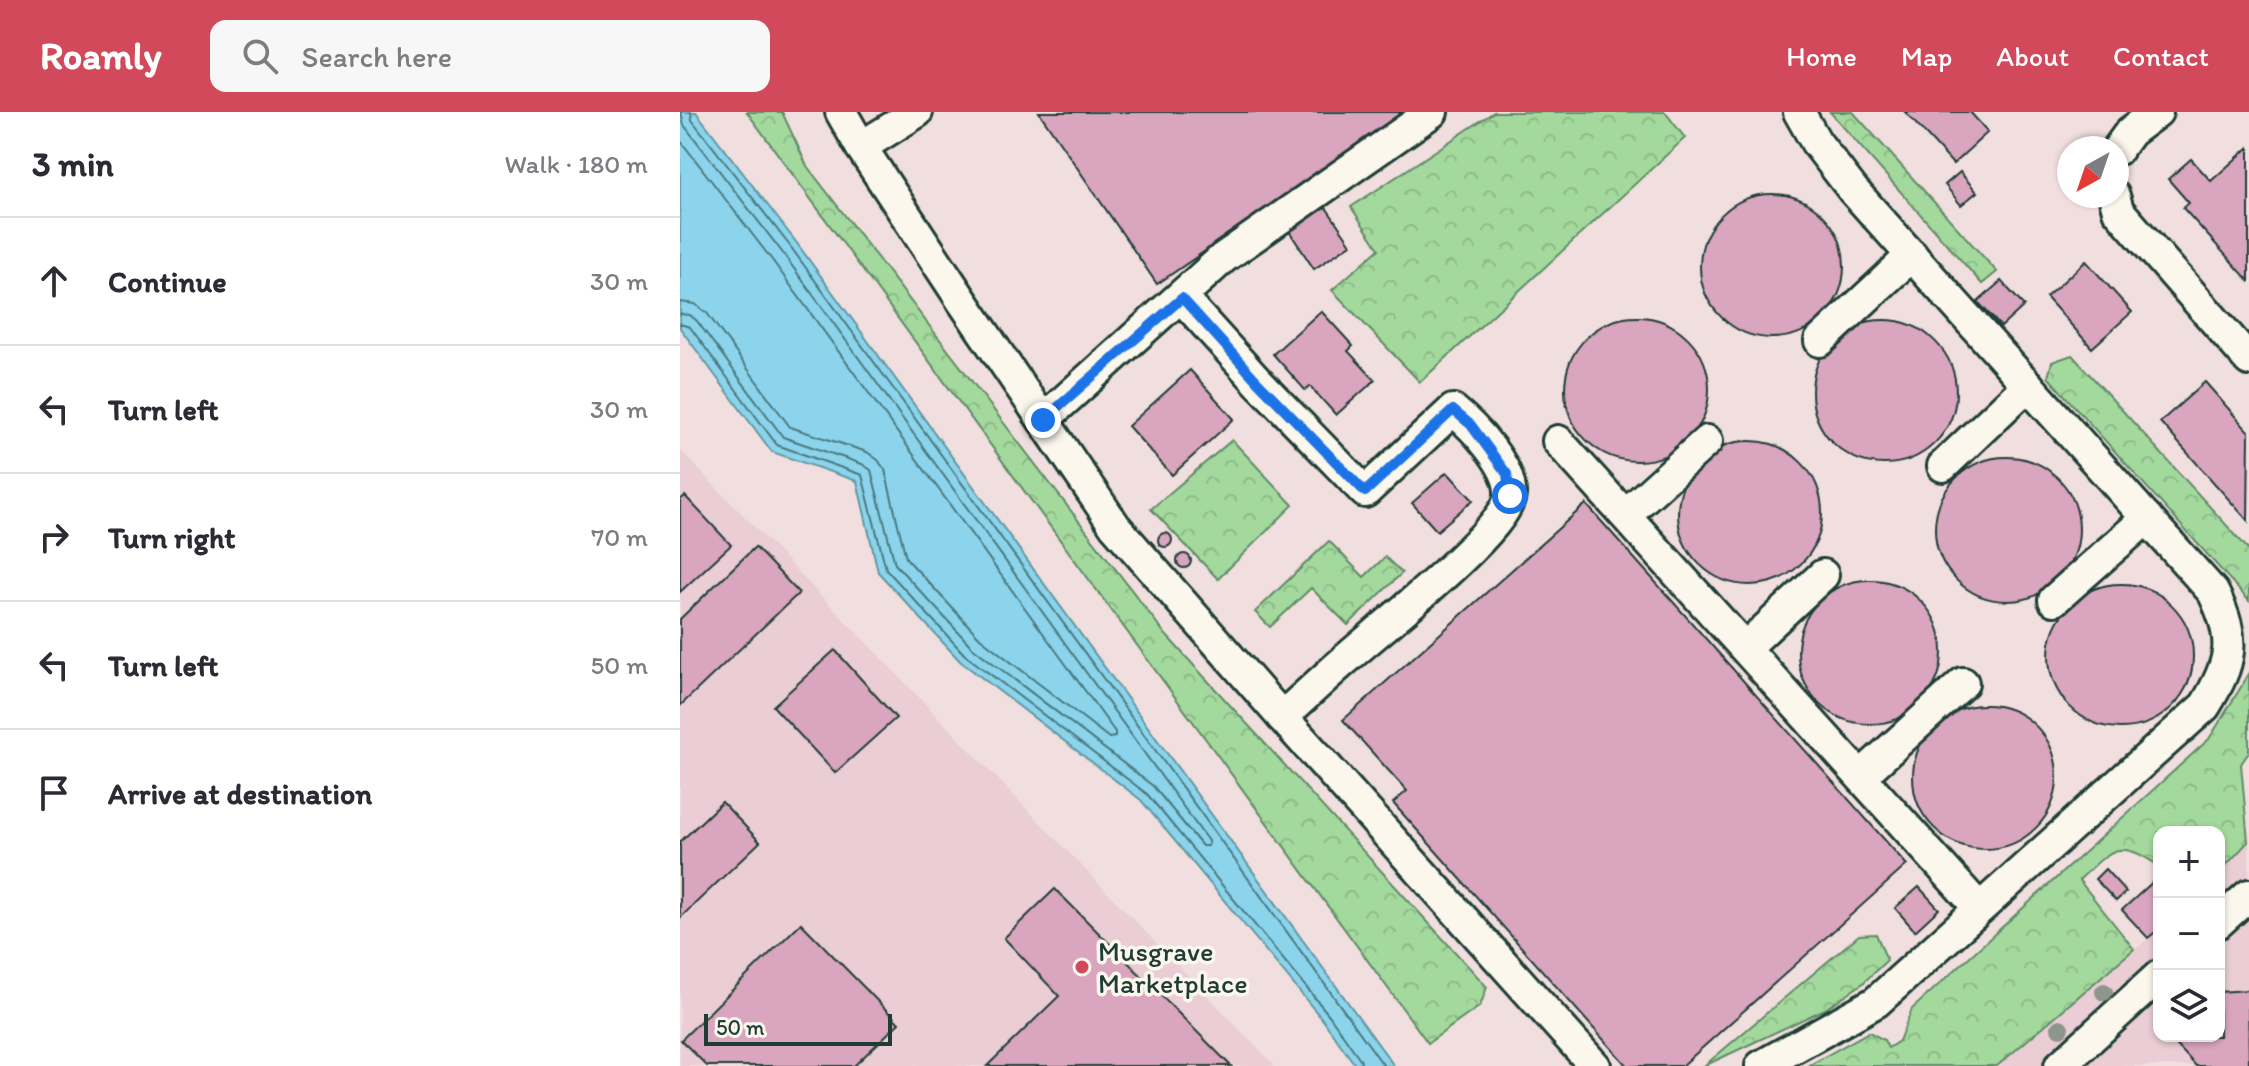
<!DOCTYPE html>
<meta charset="utf-8">
<style>
:root{--surface:#fff;--page:#f7f7f7;--text:#2b2b33;--muted:#7c7c81;--line:#e1e1e2;--accent:#d1495b}
body{margin:0;font-family:Itim,sans-serif;background:var(--page);color:var(--text)}
.controls{position:absolute;right:24px;bottom:24px;display:grid;overflow:hidden;border-radius:16px;box-shadow:0 2px 6px #0004}
.controls button{width:72px;height:72px;display:grid;place-items:center;padding:0;border:0;border-bottom:2px solid var(--line);background:var(--surface);color:var(--text);font:40px sans-serif}
.compass{position:absolute;left:1377px;top:24px;width:72px;height:72px;border-radius:50%;background:var(--surface);box-shadow:0 2px 6px #0004;rotate:220deg}
.scale{position:absolute;left:24px;bottom:20px;width:188px;box-sizing:border-box;padding-left:8px;border:4px solid #1f3d34;border-top:0;font-size:22px;line-height:28px;white-space:nowrap;color:#1f3d34;-webkit-text-stroke:6px #fbf7ec;paint-order:stroke}
.stop{position:absolute;width:24px;height:24px;margin:-18px;border:6px solid #1a73e8;border-radius:50%;background:#fff}
.stop.end{background:#1a73e8;border-color:#fff;box-shadow:0 2px 8px #0008}
.list{margin:0;padding:0;list-style:none}
h2{display:flex;justify-content:space-between;align-items:center;height:104px;margin:0;padding:0 32px;font-size:34px}
h2 small{font-size:26px;font-weight:400;color:var(--muted)}
.list li{display:grid;grid-template-columns:52px 1fr auto;gap:24px;align-items:center;box-sizing:border-box;height:128px;padding:0 32px;border-top:2px solid var(--line)}
.list b{display:block;font-size:30px;white-space:nowrap}
.list em{font-size:26px;font-style:normal;color:var(--muted)}
.icon{flex:none;width:44px;height:44px;fill:none;stroke:currentColor;stroke-width:2;stroke-linecap:round;stroke-linejoin:round}
.map{position:relative;flex:none;width:1569px;height:954px;overflow:hidden}
header{display:flex;align-items:center;gap:48px;box-sizing:border-box;height:112px;padding:0 40px;background:var(--accent);color:#fff}
header strong{font-size:38px}
nav{display:flex;gap:44px;margin-inline-start:auto;font-size:28px}
.search{width:560px;height:72px;background:var(--page);display:flex;align-items:center;gap:20px;box-sizing:border-box;padding:0 28px;border-radius:16px;color:var(--muted);font-size:30px}
main{display:flex}
aside{flex:1;background:var(--surface)}
.map>svg:first-child{display:block}
</style>
<header>
<strong>Roamly</strong>
<div class="search"><svg class="icon" aria-label="search" viewBox="0 0 24 24"><circle cx="10" cy="10" r="6"/><path d="M15 15l6 6"/></svg>Search here</div>
<nav><a>Home</a><a>Map</a><a>About</a><a>Contact</a></nav>
</header>
<main>
<aside>
<h2>3 min<small>Walk · 180 m</small></h2>
<ul class="list">
<li><svg class="icon" aria-label="ahead" viewBox="0 0 24 24"><path d="M12 20V5M6 11l6-6 6 6"/></svg><div><b>Continue</b></div><em>30 m</em></li>
<li><svg class="icon" aria-label="left" viewBox="0 0 24 24"><path d="M17 20v-9H6M10 6l-5 5 5 5"/></svg><div><b>Turn left</b></div><em>30 m</em></li>
<li><svg class="icon" aria-label="right" viewBox="0 0 24 24"><path d="M7 20v-9h11M14 6l5 5-5 5"/></svg><div><b>Turn right</b></div><em>70 m</em></li>
<li><svg class="icon" aria-label="left" viewBox="0 0 24 24"><path d="M17 20v-9H6M10 6l-5 5 5 5"/></svg><div><b>Turn left</b></div><em>50 m</em></li>
<li><svg class="icon" aria-label="arrive" viewBox="0 0 24 24"><path d="M6 21V4h12l-3 4 3 4H6"/></svg><div><b>Arrive at destination</b></div></li>
</ul>
</aside>
<div class="map">
<svg width="1569" height="954" viewBox="0 0 1569 954">
<defs>
<pattern id="forest-crowns" width="20" height="18" patternUnits="userSpaceOnUse" patternTransform="scale(2)"><rect width="20" height="18" fill="#a3d99c"/><path d="M2 6a3 3 0 1 1 6 0M12 15a3 3 0 1 1 6 0" fill="none" stroke="#8cbb87"/></pattern>
</defs>
<rect width="100%" height="100%" fill="#f1dede"/>
<filter id="ink" filterUnits="userSpaceOnUse"><feTurbulence type="fractalNoise" baseFrequency=".0125" numOctaves="2"/><feDisplacementMap in="SourceGraphic" scale="16" xChannelSelector="R" yChannelSelector="G"/><feConvolveMatrix kernelMatrix="1 2 1 2 8 2 1 2 1" color-interpolation-filters="sRGB"/></filter>
<g filter="url(#ink)">
<g fill="#eacdd5">
<path d="M0 338 595 954H0Z"/>
<path d="M1569 729V954H1317L1479 817V924H1539V761Z"/>
</g>
<g fill="url(#forest-crowns)" stroke="#618b68" stroke-width="2">
<path d="M67 0H102L127 54 486 523 807 875 800 894 748 931Z"/>
<path d="M814 0H985L1005 26 740 270 652 178 699 137 671 95Z"/>
<path d="M1150 0H1173L1317 160 1302 172Z"/>
<path d="M1392 243 1569 438V489L1368 265 1372 250Z"/>
<path d="M552 328 613 393 538 467 471 397Z"/>
<path d="M649 429 684 465 705 445 722 461 668 513 631 476 590 515 575 500Z"/>
<path d="M1569 562V640L1561 652 1568 730 1539 761V720H1479V754C1437 726 1433 736 1399 768L1454 837 1317 954H1128L1189 920 1204 928 1208 936 1219 929 1232 897 1529 627Z"/>
<path d="M1196 822 1207 848 1182 872 1145 897 1024 954 1179 823Z"/>
</g>
<path fill="#8bd4ec" stroke="#6098a2" stroke-width="2" d="M0 0H16L116 130 714 954H676L643 908 461 688 280 549 198 460 177 369 92 340 0 216Z"/>
<g fill="none" stroke-linecap="round" stroke-linejoin="round">
<g stroke="#4a797e" stroke-width="2">
<path d="M11 0 12 8 110 134 704 954"/>
<path d="M0 28 92 148 435 620V625L429 626 300 526 226 446 205 358 198 348 187 340 110 315 27 201 15 192 0 190"/>
<path d="M0 202 10 203 17 209 103 325 182 352 191 358 215 452 292 535 473 674 522 734H528V729L102 140 4 13 1 0"/>
<path d="M0 212 10 215 97 333 182 363 206 457 285 543 467 682 649 903 680 947 682 954"/>
</g>
</g>
<g fill="#d9a5bf" stroke="#1f3d34" stroke-width="2">
<path d="M359 0H728L477 172Z"/>
<path d="M1225 0H1290L1308 20 1273 52Z"/>
<path d="M1569 35V169L1503 96 1509 91 1488 67 1511 47 1531 69Z"/>
<path d="M1280 60 1297 80 1281 93 1265 73Z"/>
<circle cx="1092" cy="154" r="72"/>
<path d="M645 94 671 132 634 157 609 119Z"/>
<path d="M1406 149 1452 200 1412 236 1366 185Z"/>
<path d="M1321 169 1344 194 1321 215 1298 190Z"/>
<path d="M641 199 673 234 668 239 695 268 656 303 630 274 625 278 593 242Z"/>
<circle cx="957" cy="277" r="72"/>
<circle cx="1204" cy="280" r="72"/>
<path d="M510 258 554 307 492 363 448 314Z"/>
<path d="M1525 270 1569 320 1568 409 1480 310Z"/>
<circle cx="1070" cy="401" r="72"/>
<circle cx="1327" cy="417" r="72"/>
<path d="M767 360 793 388 757 419 732 391Z"/>
<path d="M5 384 51 433 0 480V388Z"/>
<path d="M906 392 1227 753 1002 954H947L713 691 727 679 663 608Z"/>
<circle cx="485" cy="428" r="7"/>
<path d="M75 435 119 481 0 594V507Z"/>
<circle cx="504" cy="449" r="7"/>
<circle cx="1190" cy="540" r="72"/>
<circle cx="1441" cy="544" r="72"/>
<path d="M155 538 216 606 155 661 93 594Z"/>
<circle cx="1305" cy="665" r="72"/>
<path d="M42 690 80 730 0 806V730Z"/>
<path d="M1425 757 1446 780 1436 789 1415 767Z"/>
<path d="M1476 767 1479 771V817L1468 826 1442 798Z"/>
<path d="M1239 775 1259 797 1235 819 1215 796Z"/>
<path d="M375 777 551 954H307L379 884 324 826Z"/>
<path d="M121 811 219 911 174 954H27L1 928Z"/>
<path d="M1568 878 1569 954H1516L1488 924H1539V880Z"/>
</g>
<g fill="none" stroke-linecap="round" stroke-linejoin="round">
<defs>
<g id="minor">
<path d="M161 0 181 35 283 190 435 414 602 605 915 954"/>
<path d="M181 35 237 0"/>
<path d="M1437 38 1450 20 1477 0"/>
<path d="M1434 84 1438 98 1569 248"/>
<path d="M502 186 577 269 685 380 773 298C794 315 832 355 830 383 827 418 697 519 666 547 644 566 623 586 602 605"/>
<path d="M1140 229 1232 143"/>
<path d="M363 308 543 146 752 0"/>
<path d="M878 329 1299 796"/>
<path d="M1263 354 1348 273"/>
<path d="M945 403 1027 329"/>
<path d="M1374 488 1467 406"/>
<path d="M1065 536 1143 463"/>
<path d="M1181 664 1283 571"/>
<path d="M1539 810 1569 783"/>
<path d="M1081 954 1196 890 1525 594C1552 550 1557 528 1533 480L1173 78 1136 30 1119 0"/>
<path d="M1380 954 1479 864"/>
</g>
</defs>
<use href="#minor" stroke="#1f3d34" stroke-width="36"/>
<use href="#minor" stroke="#fbf7ec" stroke-width="30"/>
</g>
<g fill="#8c968c">
<circle cx="1424" cy="880" r="9"/>
<circle cx="1380" cy="916" r="9"/>
</g>
</g>
<g fill="none" stroke-linecap="round" stroke-linejoin="round" filter="url(#ink)">
<path stroke="#1a73e8" stroke-width="10" d="M363 308 502 186 577 269 685 380 773 298 791 313 827 362 830 384"/>
</g>
<circle fill="#d1495b" stroke="#fbf7ec" stroke-width="3" cx="402" cy="855" r="8"/>
<g text-anchor="middle" stroke-width="7" stroke-linejoin="round" paint-order="stroke">
<g font-size="28" fill="#1f3d34" stroke="#fbf7ec" text-anchor="start">
<text x="418" y="849">Musgrave<tspan x="418" dy="32">Marketplace</tspan></text>
</g>
</g>
</svg>
<div class="controls">
<button>+</button>
<button>−</button>
<button><svg class="icon" aria-label="layers" viewBox="0 0 24 24"><path d="M12 4l9 5-9 5-9-5zM3 14l9 5 9-5"/></svg></button>
</div>
<svg class="compass" viewBox="-18 -18 36 36"><path d="M0-13l5 13h-10z" fill="#e53935"/><path d="M0 13l5-13h-10z" fill="#7c7c81"/></svg>
<div class="scale">50 m</div>
<div class="stop" style="left:830px;top:384px"></div>
<div class="stop end" style="left:363px;top:308px"></div>
</div>
</main>
